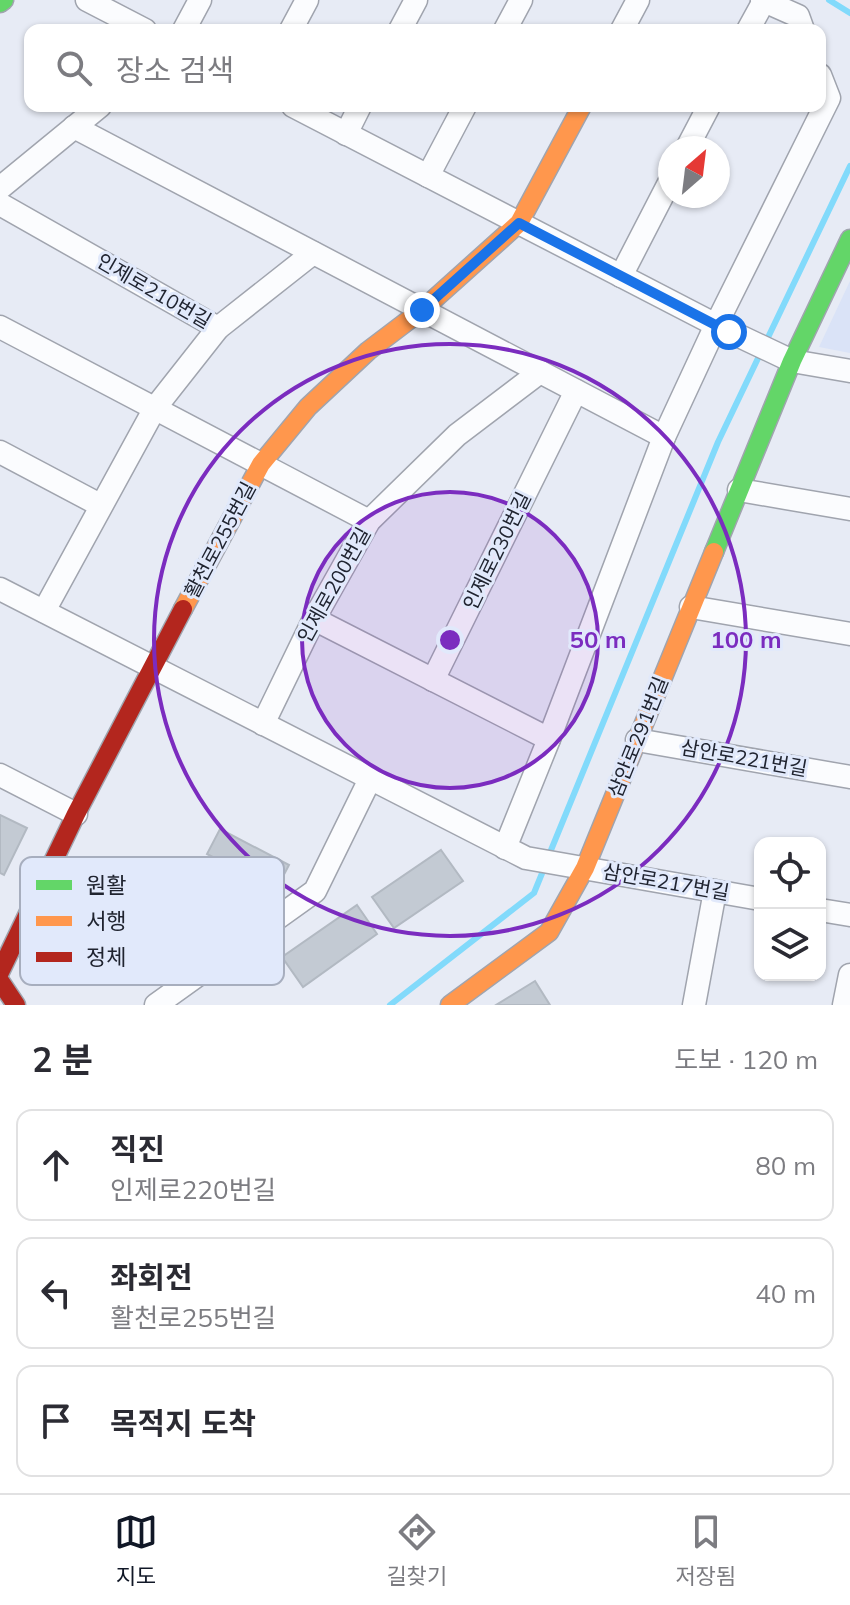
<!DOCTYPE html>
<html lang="ko">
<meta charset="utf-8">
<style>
:root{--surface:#fff;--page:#f2f2f3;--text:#2b2b33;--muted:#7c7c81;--line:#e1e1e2;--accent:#111827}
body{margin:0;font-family:Mulish,"Noto Sans KR",sans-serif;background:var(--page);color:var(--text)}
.controls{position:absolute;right:24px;bottom:24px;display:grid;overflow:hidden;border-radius:16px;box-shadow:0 2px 6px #0004}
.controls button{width:72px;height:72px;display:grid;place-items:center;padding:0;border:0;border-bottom:2px solid var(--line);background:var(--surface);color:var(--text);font:40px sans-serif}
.compass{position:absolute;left:658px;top:136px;width:72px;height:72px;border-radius:50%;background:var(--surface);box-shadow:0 2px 6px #0004;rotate:28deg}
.stop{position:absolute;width:24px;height:24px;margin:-18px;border:6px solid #1a73e8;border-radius:50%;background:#fff}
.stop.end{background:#1a73e8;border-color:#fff;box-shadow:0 2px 8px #0008}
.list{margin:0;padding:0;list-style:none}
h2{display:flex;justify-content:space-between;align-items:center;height:104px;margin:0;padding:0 32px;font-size:34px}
h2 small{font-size:26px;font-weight:400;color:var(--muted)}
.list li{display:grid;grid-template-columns:52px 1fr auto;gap:24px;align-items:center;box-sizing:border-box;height:112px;margin:0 16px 16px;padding:0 16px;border:2px solid var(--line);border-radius:16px}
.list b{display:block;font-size:30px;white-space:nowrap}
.list p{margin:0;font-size:26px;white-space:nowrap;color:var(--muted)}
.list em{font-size:26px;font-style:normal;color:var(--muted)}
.icon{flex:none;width:44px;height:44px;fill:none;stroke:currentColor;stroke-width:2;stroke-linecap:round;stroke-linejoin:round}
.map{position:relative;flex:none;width:850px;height:1005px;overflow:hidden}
.search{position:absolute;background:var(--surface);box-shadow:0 2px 6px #0004;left:24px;right:24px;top:24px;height:88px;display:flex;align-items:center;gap:20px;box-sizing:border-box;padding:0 28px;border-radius:16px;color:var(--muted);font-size:30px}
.sheet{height:488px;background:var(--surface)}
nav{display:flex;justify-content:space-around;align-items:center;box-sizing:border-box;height:112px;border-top:2px solid var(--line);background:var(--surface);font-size:22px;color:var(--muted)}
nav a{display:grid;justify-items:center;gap:4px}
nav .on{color:var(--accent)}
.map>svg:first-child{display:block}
</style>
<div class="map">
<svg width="850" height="1005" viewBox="0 0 850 1005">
<rect width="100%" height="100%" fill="#e7ebf5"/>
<path fill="#dae3f7" d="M850 281V353L819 347Z"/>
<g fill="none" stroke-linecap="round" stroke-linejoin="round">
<g stroke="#82dafb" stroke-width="6">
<path d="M829 0 850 13"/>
<path d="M549 855 718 442 850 166"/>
<path d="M390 1005 534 893 545 866"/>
</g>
</g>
<g fill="#c3cad3" stroke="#b2b9c2" stroke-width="2">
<path d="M0 815 27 828 4 875 0 873Z"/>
<path d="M220 829 289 865 276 890 207 854Z"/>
<path d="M441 850 463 881 394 928 372 897Z"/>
<path d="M357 905 377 934 303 987 282 957Z"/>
<path d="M535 981 550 1005H496Z"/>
</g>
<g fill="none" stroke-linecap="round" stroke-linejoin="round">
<defs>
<g id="street">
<path d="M87 0 145 30"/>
<path d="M762 0 798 16 803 30"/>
<path d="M184 30 200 0"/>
<path d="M291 30 307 0"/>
<path d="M400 30 416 0"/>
<path d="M505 30 521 0"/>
<path d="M622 30 638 0"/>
<path d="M748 30 764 1"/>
<path d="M293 106 716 325 829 98 820 75"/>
<path d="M74 127 664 437"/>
<path d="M346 134 360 106"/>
<path d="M687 148 709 106"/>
<path d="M428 176 465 106"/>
<path d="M0 188 100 106"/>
<path d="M0 204 218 328"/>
<path d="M621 276 670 181"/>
<path d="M0 327 369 521"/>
<path d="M0 452 100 505"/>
<path d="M739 490 850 509"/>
<path d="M0 589 526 858 760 899"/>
<path d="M691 607 850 634"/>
<path d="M44 611 155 408 218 328 313 253"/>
<path d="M314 619 549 739"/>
<path d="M433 680 576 391"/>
<path d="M263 724 314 619 369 521 457 435 540 372"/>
<path d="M637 740 850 777"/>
<path d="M0 775 76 814"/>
<path d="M505 848 549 739 664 437 716 325 792 361 850 371"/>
<path d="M820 910 850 915"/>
<path d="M156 1005 315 891 370 779"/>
<path d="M694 1005 715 891"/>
<path d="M844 1005 850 975"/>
</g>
<g id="fast">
<path d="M0 3 4 0"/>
<path d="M714 552 792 361 850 239"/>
</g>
<g id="slow">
<path d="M183 609 261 464 308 407 368 351 422 310 519 223 582 106"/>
<path d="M450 1005 549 932 585 868 714 552"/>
</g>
<g id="jam">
<path d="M0 972 76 814 183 609"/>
<path d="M0 981 16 1005"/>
</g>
</defs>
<use href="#street" stroke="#a0a4ae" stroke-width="25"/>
<use href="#fast" stroke="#a0a4ae" stroke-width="21"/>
<use href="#slow" stroke="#a0a4ae" stroke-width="21"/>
<use href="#jam" stroke="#a0a4ae" stroke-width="21"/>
<use href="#street" stroke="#fbfcfe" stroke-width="22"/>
<use href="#fast" stroke="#63d668" stroke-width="18"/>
<use href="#slow" stroke="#ff974d" stroke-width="18"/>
<use href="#jam" stroke="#b3261e" stroke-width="18"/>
</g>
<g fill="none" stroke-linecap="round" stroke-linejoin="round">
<path stroke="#1a73e8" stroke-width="10" d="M422 310 519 223 729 332"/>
</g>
<circle cx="450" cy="640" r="148" fill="#7b2cbf" fill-opacity=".12"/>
<g fill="none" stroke="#7b2cbf" stroke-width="4">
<circle cx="450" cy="640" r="148"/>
<circle cx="450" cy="640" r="296"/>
</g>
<g text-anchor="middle" stroke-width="6" stroke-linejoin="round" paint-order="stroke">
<g font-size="20" fill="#202430" stroke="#e1e9fb">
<text transform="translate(154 291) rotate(30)" y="7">인제로210번길</text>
<text transform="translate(220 540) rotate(-62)" y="7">활천로255번길</text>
<text transform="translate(497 551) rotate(-64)" y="7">인제로230번길</text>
<text transform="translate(334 585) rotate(-61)" y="7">인제로200번길</text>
<text transform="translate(638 737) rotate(-68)" y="7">삼안로291번길</text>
<text transform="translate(744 758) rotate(10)" y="7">삼안로221번길</text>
<text transform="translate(666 882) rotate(10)" y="7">삼안로217번길</text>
</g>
</g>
<rect x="20" y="857" width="264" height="128" rx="12" fill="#e1e9fb" stroke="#a7aebe" stroke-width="2"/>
<rect x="36" y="880" width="36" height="10" fill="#63d668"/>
<rect x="36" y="916" width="36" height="10" fill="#ff974d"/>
<rect x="36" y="952" width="36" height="10" fill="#b3261e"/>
<g font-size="22" fill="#202430">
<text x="86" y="893">원활</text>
<text x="86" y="929">서행</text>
<text x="86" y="965">정체</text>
</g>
<circle cx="450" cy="640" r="12" fill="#7b2cbf" stroke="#e1e9fb" stroke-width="4"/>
<g font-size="24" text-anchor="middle" font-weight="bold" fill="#7b2cbf" stroke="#e1e9fb" stroke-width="6" stroke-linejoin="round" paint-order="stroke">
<text x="598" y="648">50 m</text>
<text x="746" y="648">100 m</text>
</g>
</svg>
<div class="controls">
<button><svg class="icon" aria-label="locate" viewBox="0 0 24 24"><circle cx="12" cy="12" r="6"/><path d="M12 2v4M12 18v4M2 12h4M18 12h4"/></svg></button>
<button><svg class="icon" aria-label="layers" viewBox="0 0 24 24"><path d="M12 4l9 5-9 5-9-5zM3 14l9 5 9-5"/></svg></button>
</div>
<svg class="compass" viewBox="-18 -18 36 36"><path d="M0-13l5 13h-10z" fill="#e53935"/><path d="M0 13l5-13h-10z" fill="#7c7c81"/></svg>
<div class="stop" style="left:729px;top:332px"></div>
<div class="stop end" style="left:422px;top:310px"></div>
<div class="search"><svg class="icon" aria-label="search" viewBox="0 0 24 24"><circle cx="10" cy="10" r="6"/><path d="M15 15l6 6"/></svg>장소 검색</div>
</div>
<section class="sheet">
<h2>2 분<small>도보 · 120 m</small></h2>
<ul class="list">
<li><svg class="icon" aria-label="ahead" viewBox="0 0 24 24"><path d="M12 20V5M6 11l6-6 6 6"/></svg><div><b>직진</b><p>인제로220번길</p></div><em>80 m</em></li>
<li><svg class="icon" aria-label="left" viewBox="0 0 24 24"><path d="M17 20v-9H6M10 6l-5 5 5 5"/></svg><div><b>좌회전</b><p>활천로255번길</p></div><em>40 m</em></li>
<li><svg class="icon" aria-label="arrive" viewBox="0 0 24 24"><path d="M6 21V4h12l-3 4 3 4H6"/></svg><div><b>목적지 도착</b></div></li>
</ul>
</section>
<nav>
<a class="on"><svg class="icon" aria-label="map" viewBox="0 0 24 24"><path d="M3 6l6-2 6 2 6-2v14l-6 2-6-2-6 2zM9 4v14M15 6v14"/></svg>지도</a>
<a><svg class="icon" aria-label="directions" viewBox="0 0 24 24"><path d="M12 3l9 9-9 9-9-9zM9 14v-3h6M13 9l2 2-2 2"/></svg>길찾기</a>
<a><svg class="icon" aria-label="saved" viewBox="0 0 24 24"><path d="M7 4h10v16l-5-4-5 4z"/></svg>저장됨</a>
</nav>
